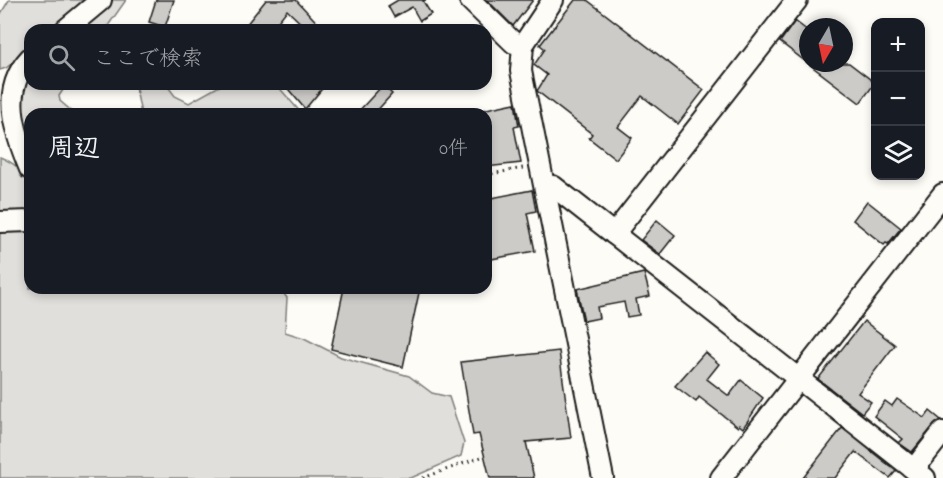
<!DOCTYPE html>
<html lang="ja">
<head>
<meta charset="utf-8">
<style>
  body { margin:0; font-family:"Indie Flower","Klee One",sans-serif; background:#242831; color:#f1f3f6 }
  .controls { position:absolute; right:18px; top:18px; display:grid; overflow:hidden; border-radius:12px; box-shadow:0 3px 9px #0003 }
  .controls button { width:54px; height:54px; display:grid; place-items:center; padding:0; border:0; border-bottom:2px solid #363941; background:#171b24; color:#f1f3f6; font:30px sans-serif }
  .compass { position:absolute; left:799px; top:18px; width:54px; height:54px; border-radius:50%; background:#171b24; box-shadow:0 3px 9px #0003; rotate:189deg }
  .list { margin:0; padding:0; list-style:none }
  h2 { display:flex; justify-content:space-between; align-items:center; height:78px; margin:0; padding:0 24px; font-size:26px }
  h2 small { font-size:20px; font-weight:400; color:#9ea1a6 }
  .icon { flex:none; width:33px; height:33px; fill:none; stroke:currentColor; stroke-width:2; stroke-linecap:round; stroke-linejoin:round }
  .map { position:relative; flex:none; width:943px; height:478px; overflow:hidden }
  .search { position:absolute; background:#171b24; box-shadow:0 3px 9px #0003; left:24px; top:24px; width:468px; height:66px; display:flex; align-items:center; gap:15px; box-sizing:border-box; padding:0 21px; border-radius:18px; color:#9ea1a6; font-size:22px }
  .panel { position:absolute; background:#171b24; box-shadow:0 3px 9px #0003; left:24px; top:108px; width:468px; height:186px; border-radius:18px }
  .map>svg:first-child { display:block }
</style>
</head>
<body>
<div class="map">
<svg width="943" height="478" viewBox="0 0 943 478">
  <rect width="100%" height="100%" fill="#fdfcf7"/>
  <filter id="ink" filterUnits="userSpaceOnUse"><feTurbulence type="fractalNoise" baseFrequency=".0167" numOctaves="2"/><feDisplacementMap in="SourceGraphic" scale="12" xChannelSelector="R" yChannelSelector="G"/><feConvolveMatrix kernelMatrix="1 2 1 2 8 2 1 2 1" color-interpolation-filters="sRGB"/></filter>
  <g filter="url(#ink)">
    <g fill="#e0dfdb" stroke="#7e7e7c" stroke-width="1.5">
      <polygon points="9,0 89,0 53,30 30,30 30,49 6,68 0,70 0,15"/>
      <polygon points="112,0 126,0 105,30 76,30"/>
      <polygon points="30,68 30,84 67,84 59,96 60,101 75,114 30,114 30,150 16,114"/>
      <polygon points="135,84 166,84 175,96 189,103 223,84 276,84 302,114 141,114"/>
      <path d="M0,157c29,12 30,27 30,56l-30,2z"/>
      <polygon points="0,229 30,229 30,288 280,288 287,298 285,332 304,338 341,357 409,376 432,393 449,397 464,443 461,456 411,478 0,478"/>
    </g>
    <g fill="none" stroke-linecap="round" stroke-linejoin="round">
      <polyline stroke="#797876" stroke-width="5" points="813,376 869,304"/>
    </g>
    <g fill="#cccbc8" stroke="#1c1c1c" stroke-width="1.5">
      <polygon points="156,0 174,0 165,27 149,22"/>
      <polygon points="266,0 296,0 324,30 308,30 287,10 271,30 242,30"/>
      <polygon points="398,0 426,0 423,1 431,14 420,21 412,7 394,17 388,6"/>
      <polygon points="487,0 533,0 513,26"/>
      <polygon points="575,0 587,0 704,90 678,124 642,96 618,127 632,138 616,159 589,138 592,134 537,91 547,75 534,65 545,49 540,45"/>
      <polygon points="795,21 808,31 808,63 849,63 875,83 860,103 780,42"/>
      <polygon points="284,84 326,84 305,109"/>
      <polygon points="383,85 392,94 374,114 356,114"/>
      <polygon points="515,103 519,126 514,127 521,163 486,167 486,109"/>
      <polygon points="532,190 536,211 527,213 535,251 486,260 486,199"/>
      <polygon points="867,201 901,228 888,244 886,243 884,245 853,220"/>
      <polygon points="657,220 675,235 660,254 641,240"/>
      <polygon points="644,273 650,296 636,299 639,315 627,317 624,302 597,307 599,318 584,321 577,289"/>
      <polygon points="344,288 420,288 403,367 331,349"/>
      <polygon points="864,321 895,345 858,393 871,402 862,413 818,379"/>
      <polygon points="559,351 571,438 526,442 534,478 490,478 479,434 473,435 461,362"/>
      <polygon points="705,352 719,364 707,379 729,396 741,380 763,398 743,428 739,425 738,427 699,397 696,402 675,386"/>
      <polygon points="897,399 925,418 930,411 941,420 934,425 912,452 899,443 903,439 874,416 885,401 892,406"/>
      <polygon points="842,428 896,471 890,478 855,452 835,478 803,478"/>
    </g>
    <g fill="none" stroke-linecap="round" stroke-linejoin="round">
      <g stroke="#1c1c1c" stroke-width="24">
        <g id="minor">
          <polyline points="470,0 514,43 523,45"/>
          <polyline points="553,0 523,45 521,71 603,478"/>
          <polyline points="65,30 101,0"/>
          <path d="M30,58c-30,32 -16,73 0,111"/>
          <polyline points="545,188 553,186 925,478"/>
          <polyline points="0,222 30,221"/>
          <polyline points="614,234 797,0"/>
          <polyline points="914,469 943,432"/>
          <polyline points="721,478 943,194"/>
        </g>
      </g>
      <g stroke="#1c1c1c" stroke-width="3" stroke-dasharray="1.5 4.5" stroke-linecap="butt">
        <polyline points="486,175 523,168"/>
        <polyline points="423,478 484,456"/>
      </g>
      <use href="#minor" stroke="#fdfcf7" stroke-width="20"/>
    </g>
  </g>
</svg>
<div class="controls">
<button>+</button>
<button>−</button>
<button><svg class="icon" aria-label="layers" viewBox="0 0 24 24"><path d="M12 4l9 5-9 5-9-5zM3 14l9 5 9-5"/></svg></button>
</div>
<svg class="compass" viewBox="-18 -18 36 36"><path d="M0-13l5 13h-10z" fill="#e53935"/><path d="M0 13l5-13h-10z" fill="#9ea1a6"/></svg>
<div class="search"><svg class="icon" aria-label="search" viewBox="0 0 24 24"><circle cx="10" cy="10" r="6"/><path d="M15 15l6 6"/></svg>ここで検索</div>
<section class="panel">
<h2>周辺<small>0件</small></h2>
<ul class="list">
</ul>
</section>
</div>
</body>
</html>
